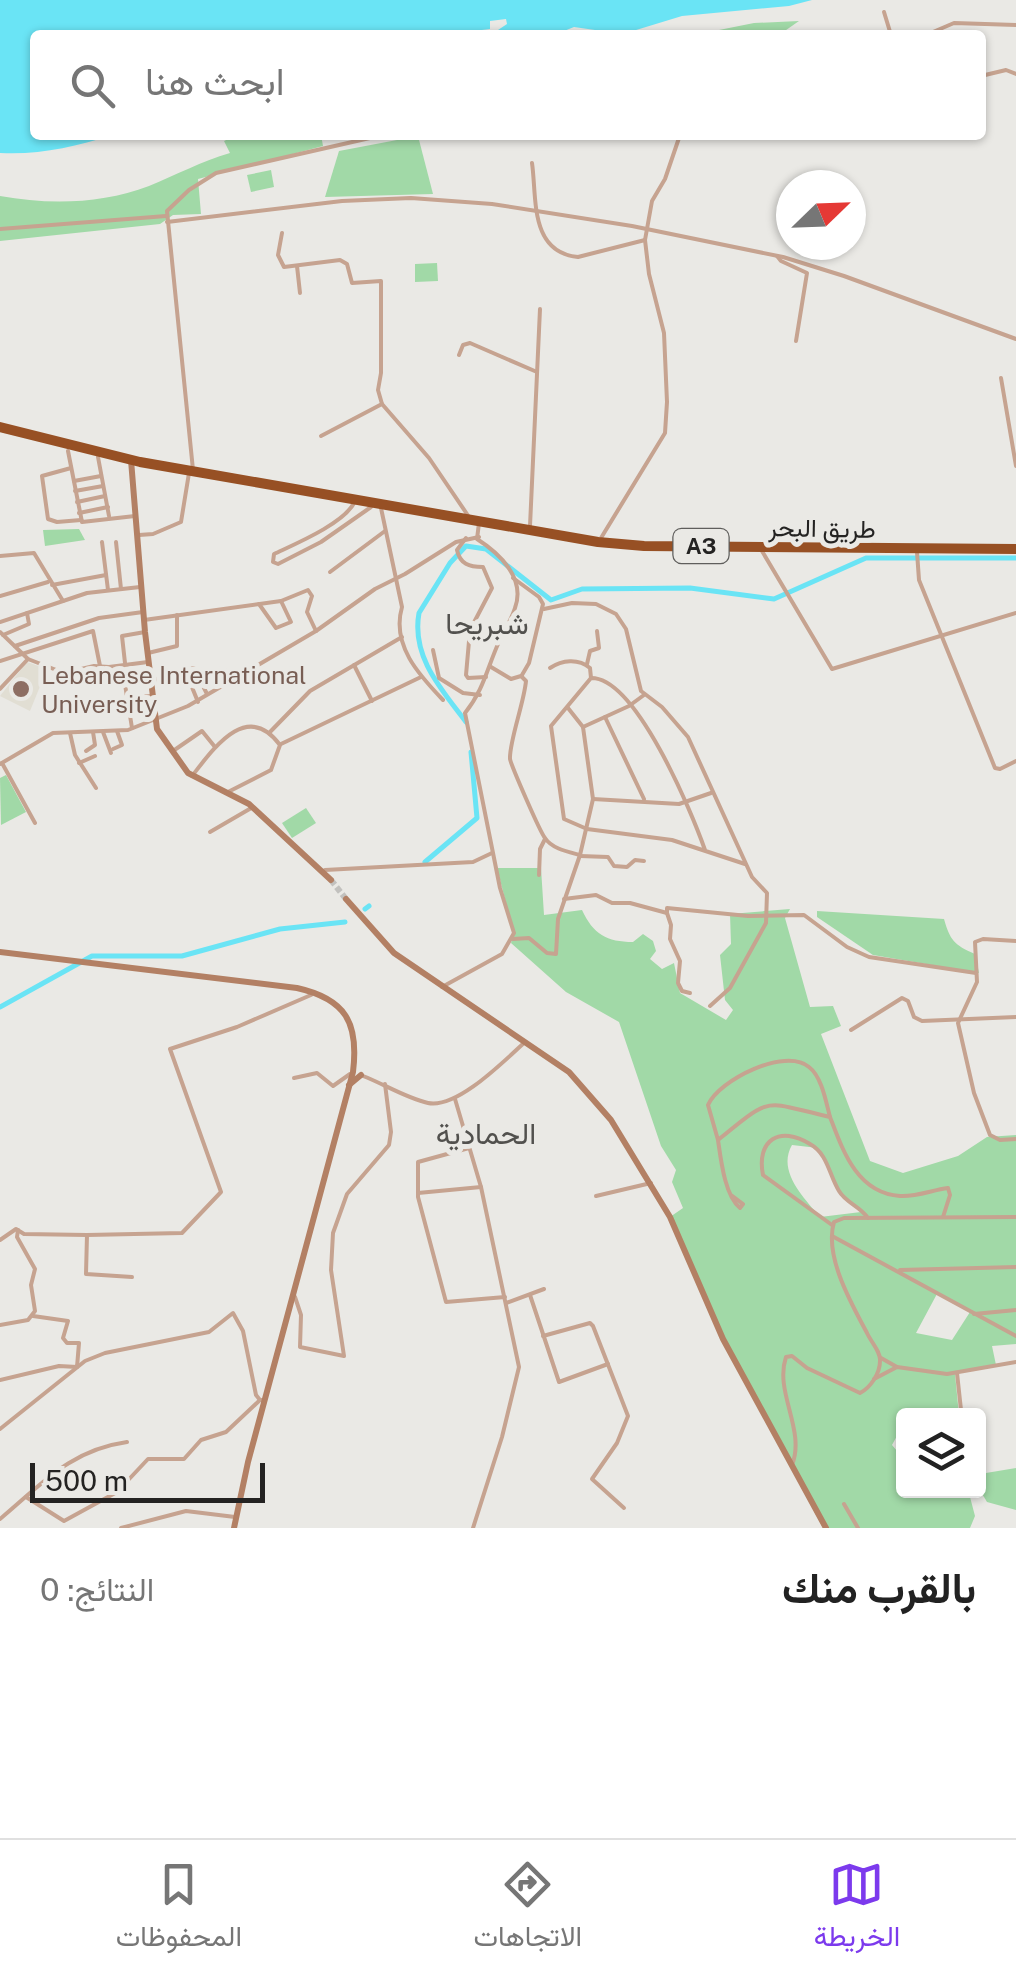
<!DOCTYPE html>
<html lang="ar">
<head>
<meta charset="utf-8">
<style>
  body { margin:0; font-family:"Public Sans",Vazirmatn,sans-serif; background:#f6f6f6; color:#222; direction:rtl }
  .controls { position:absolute; right:30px; bottom:30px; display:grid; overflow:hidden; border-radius:10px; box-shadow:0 2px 8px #0004 }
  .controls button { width:90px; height:90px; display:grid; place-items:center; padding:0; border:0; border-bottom:2px solid #e0e0e0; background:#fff; color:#222; font:50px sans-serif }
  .compass { position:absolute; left:776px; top:170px; width:90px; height:90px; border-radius:50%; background:#fff; box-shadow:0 2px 8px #0004; rotate:67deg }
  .scale { position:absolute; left:30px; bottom:25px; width:235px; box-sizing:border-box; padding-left:10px; border:5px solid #242322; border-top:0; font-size:28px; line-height:35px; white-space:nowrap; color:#242322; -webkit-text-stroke:8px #eae9e5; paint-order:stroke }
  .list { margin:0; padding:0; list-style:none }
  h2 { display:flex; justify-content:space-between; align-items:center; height:130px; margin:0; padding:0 40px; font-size:42px }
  h2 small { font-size:32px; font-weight:400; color:#767676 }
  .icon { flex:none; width:55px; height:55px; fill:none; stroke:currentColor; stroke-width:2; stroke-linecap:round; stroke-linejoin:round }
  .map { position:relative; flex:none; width:1016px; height:1528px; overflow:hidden; direction:ltr }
  .search { position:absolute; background:#fff; box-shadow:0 2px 8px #0004; left:30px; right:30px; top:30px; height:110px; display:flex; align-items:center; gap:25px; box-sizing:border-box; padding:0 35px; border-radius:10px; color:#767676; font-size:38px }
  .sheet { height:310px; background:#fff }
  nav { display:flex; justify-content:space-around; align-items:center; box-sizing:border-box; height:140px; border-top:2px solid #e0e0e0; background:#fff; font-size:28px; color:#767676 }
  nav a { display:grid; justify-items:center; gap:5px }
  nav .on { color:#7c3aed }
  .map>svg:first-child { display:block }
</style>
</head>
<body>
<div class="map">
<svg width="1016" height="1528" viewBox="0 0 1016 1528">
  <rect width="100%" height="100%" fill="#eae9e5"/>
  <polygon fill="#e1ded3" points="27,662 47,669 30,711 0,696"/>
  <g fill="#a1d9a7" fill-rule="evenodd">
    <polygon points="799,21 779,35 694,35 754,23"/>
    <path d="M237,135h84l2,11 -125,33 3,35 -28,1 -13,9 -160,17v-45c49,9 102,8 149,-10 27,-11 53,-25 81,-33l-6,-12z"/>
    <polygon points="418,136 433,194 325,197 339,151"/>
    <polygon points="271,170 274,187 251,192 247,175"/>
    <polygon points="437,263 438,281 415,282 415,264"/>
    <polygon points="79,529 85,540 45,546 43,530"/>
    <polygon points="6,775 26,812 1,825 0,778"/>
    <polygon points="306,808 316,823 292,838 282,823"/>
    <path d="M497,868h44l3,47 38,-5c11,24 25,32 51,32l10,-8 10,7 3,10 -6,8 12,10 12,-6 6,30 46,27 7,-10 -8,-10 -5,-45 11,-11 -1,-30 60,-5 -5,9 25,89 23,-1 8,20 -20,8 49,127 33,12 55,-17 29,-19 29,-2v209l-24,2 4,19 -41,9 4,41 -55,1 -1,9 -11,20 11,13 1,32 48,1 18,6 5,19 -5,12h-147l-95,-179 -58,-132 13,-9 -11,-26 4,-12 -15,-24 -42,-124 -53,-30 -55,-49 3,-9zM792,1145l26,3 25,49 18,15 -41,5c-17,-20 -43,-46 -28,-72zM938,1292l32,20 -18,28 -36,-7z"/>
    <path d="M817,911l127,8c6,21 10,26 31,35l4,19 -106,-18 -56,-38z"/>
    <polygon points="1016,1468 1016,1510 987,1502 978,1487 986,1473"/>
  </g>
  <path fill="#6ae4f5" d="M0,0h812l-23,6 -107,10 -59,18 -49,-7 -20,8h-53l-3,-5 9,-6 -1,-5 -16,2v8l-49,6h-406v100h77c-38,12 -72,20 -112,18z"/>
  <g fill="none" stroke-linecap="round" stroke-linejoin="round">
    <g stroke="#6ae4f5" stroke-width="5">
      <path d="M466,722c-24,-32 -55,-65 -47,-109l31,-50 16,-17 20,3 65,51 31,-11 108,-1 84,11 92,-41h150"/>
      <polyline points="425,862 477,818 471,752"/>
      <polyline points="365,909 369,906"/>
      <polyline points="0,1007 92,956 182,956 280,929 345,922"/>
    </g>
    <polyline stroke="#c2c1be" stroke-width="6" stroke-dasharray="6 3" stroke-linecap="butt" points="331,880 346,899"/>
    <g stroke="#c6a390" stroke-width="4">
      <polyline points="884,12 891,35"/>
      <polyline points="926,35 954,23 1016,25"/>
      <polyline points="981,76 1006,70 1016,74"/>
      <path d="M532,163c5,34 -3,89 46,94l67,-17"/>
      <polyline points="167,222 342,201 411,198 492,204 632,226 783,257 844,276 1016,339"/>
      <polyline points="0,229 166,216"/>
      <polyline points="282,233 278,255 284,267 340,260 347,264 352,283 381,281 381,373 378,390 382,404 429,458 469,517"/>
      <polyline points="777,256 781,261 807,273 796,341"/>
      <polyline points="297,266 300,293"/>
      <polyline points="459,355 463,345 470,343 537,372"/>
      <polyline points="1001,378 1016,466"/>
      <polyline points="321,436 382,404"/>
      <polyline points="68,451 82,522 135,516"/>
      <polyline points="98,457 109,516"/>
      <polyline points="71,468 42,476 48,519 57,522 81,520"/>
      <polyline points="193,470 167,211 189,190 216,173 383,135"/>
      <polyline points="74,481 101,476"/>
      <polyline points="75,491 103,486"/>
      <polyline points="77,502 105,496"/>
      <path d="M354,503c-11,21 -59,41 -80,51l-1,8 5,2 43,-22 50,-35"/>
      <path d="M381,508l21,99c-11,38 17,68 41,93"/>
      <polyline points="79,513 108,507"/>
      <polyline points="530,526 540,309"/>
      <polyline points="139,535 153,534 181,522 189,473"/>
      <path d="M466,538l-9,12c3,14 12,17 26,17l9,21 -22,42 -4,45 2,3 18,-1"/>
      <polyline points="601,538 665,433 667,402 664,333 649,274 645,240 652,201 665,179 680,135"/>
      <polyline points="102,542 108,590"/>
      <polyline points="116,542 121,589"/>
      <polyline points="762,551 832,669 1016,613"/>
      <polyline points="917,552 919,580 995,768 1000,769 1016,761"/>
      <polyline points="0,556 34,553 63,601"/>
      <polyline points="330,572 385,531"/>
      <polyline points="513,578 539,597 543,604 529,663 522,675"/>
      <polyline points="52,585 106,575"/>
      <polyline points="0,596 48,582"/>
      <polyline points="259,604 276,628 291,622 281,601"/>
      <polyline points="544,609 572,603 596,604 616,614 626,629 641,691 662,707 688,737 752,877 767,893 766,923 730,988 710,1006"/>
      <polyline points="144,620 281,601 308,590 312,596 307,612 316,631"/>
      <polyline points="0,622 87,593 140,587"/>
      <polyline points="0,632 28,659 64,673 94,666 109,667 148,662"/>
      <polyline points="3,635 29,624 27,613"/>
      <polyline points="15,646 99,618 143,612"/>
      <polyline points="433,650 439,678 463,693 480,695"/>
      <polyline points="148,653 177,646 177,615"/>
      <polyline points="0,661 93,631 100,666"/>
      <polyline points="125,663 122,636 145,632"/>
      <polyline points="587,664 590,651 599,648 597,631"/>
      <polyline points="354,665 372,701"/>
      <polyline points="122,666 132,728"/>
      <path d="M491,667l20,12 10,-3 5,5c-2,22 -17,61 -16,78 1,6 30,73 35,79 7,11 24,14 35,17"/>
      <path d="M550,668c12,-8 28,-10 40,0l1,10"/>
      <polyline points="185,670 198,702"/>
      <polyline points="150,681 194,668 207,694"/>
      <polyline points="125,686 150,684"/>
      <polyline points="0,689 28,659"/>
      <polyline points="127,698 151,696"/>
      <polyline points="128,711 153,710"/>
      <polyline points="605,717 644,799"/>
      <polyline points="583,727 629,706 644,695"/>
      <polyline points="103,732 111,753"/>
      <polyline points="270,732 310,691 402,637"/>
      <polyline points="70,733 75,755 96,788"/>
      <polyline points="281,744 421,677"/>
      <polyline points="113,749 122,745 117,731"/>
      <polyline points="86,751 95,745 93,732"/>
      <polyline points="173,751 202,731 215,747"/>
      <polyline points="2,763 35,823"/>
      <polyline points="79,763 95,756"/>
      <polyline points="0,764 53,733 128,730 188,706 316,631 375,589 405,574 456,542 479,537"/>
      <path d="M192,776c22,-28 55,-76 88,-31l-9,25 -45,23"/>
      <polyline points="593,799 679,804 711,793"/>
      <polyline points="210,832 253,807"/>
      <path d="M705,850c-13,-37 -69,-173 -114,-172l-40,48 13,93 23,10 85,11 73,24"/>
      <polyline points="580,856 608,857 614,866 627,867 635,860 644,861"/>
      <polyline points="325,870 473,862 492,853"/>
      <polyline points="539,875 540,849 545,839"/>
      <polyline points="564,899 596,895 612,903 630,903 667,913 671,925 670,939 680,961 678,983 682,991 690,993"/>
      <polyline points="667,913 667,908 748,916 804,915 847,947 869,957 976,973"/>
      <polyline points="513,939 529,938 547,953 556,954 558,919 580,855 593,799 583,727 568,708"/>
      <polyline points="1016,941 983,939 975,942 977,982 958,1023 974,1093 990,1135 1000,1140 1016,1139"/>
      <path d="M442,987l60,-33 12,-21 -14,-45 -35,-175c18,-22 22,-44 33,-69 5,-12 13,-23 17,-36 11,-30 -16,-55 -38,-69l2,-16"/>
      <polyline points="851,1030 902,998 908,1001 914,1017 922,1021 1016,1017"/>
      <path d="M363,1076c21,8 43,22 65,27 29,6 76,-42 97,-61"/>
      <polyline points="294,1078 317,1073 333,1086 350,1074"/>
      <polyline points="455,1099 481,1187 519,1367 502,1437 473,1528"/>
      <path d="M718,1140l-10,-35c11,-25 77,-58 101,-38 13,10 17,35 21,50"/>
      <polyline points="469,1148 418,1162 418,1197 446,1302 505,1297"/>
      <polyline points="418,1193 481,1187"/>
      <path d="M731,1195l12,9 -3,4c-15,-12 -19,-47 -22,-68 56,-46 45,-38 112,-23 13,34 27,76 70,79 17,1 32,-6 48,-8l2,7 -7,22"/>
      <polyline points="596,1196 651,1183"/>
      <path d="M832,1225l-69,-50c-7,-35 17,-50 47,-31 18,10 19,31 29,47 7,12 21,15 29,27"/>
      <polyline points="832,1236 1016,1336"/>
      <polyline points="0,1240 16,1229 24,1234 87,1235"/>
      <polyline points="900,1270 1016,1267"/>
      <polyline points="132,1277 86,1274 87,1235 182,1233 221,1192 170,1049 237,1027 311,995"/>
      <polyline points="530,1295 559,1382 608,1364"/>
      <polyline points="295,1297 301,1315 300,1347 344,1356 331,1270 333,1233 347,1194 389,1145 391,1132 385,1084"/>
      <polyline points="506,1303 544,1289"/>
      <polyline points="974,1314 1016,1310"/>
      <polyline points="0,1325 28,1320 35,1311 31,1285 35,1269 17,1237 18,1230"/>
      <polyline points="543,1336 590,1323 593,1326 628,1416 617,1443 592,1479 624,1508"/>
      <polyline points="881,1358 897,1367"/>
      <polyline points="957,1373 961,1410"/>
      <polyline points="874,1379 897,1367 947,1374 1016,1362"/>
      <polyline points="0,1380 59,1366 77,1367 79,1343 67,1343 63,1338 68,1321 33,1316"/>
      <polyline points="0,1429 85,1361 105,1353 209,1332 233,1313 243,1331 256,1395 260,1400 265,1400"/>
      <path d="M792,1465c14,-35 -18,-73 -6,-108l6,-1 15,12 53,25c10,-5 20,-19 20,-32 1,-9 -9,-19 -13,-28 -16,-30 -43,-77 -33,-111l10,-4 172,-1"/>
      <polyline points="26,1497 64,1521 117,1492 148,1459 184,1459 201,1440 226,1432 260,1400"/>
      <polyline points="844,1504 858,1528"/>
      <path d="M0,1519c42,-35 70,-69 127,-77"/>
      <polyline points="121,1528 186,1511 235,1517"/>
    </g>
    <g stroke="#b38064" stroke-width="6">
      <polyline points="131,460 145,632 157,729 188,773 249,804 331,880"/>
      <polyline points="346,899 394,953 569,1072 611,1120 670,1217 723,1339 826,1528"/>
      <path d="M0,952l297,36c49,11 62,35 56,84l-105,390 -14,66"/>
      <polyline points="349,1085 361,1075"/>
    </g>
    <polyline stroke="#975024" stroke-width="10" points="0,427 140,462 598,542 644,546 1016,549"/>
  </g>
  <circle fill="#8d6e63" stroke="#eae9e5" stroke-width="4" cx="21" cy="689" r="10"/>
  <g text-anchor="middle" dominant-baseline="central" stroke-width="10" stroke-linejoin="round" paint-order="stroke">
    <rect fill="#eae9e5" stroke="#5f5e5c" stroke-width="2.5" x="673.5" y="529" width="55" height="34" rx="8"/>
    <g font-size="22" font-weight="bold" fill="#242322">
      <text x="701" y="546">A3</text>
    </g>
    <g font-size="25" fill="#242322" stroke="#eae9e5">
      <text transform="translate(822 528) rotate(1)">طريق البحر</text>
    </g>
    <g font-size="25" fill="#785e54" stroke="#eae9e5" text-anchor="start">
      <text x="41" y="675">Lebanese International<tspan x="41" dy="29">University</tspan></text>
    </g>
    <g font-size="30" fill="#52514e" stroke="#eae9e5">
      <text x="487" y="623">شبريحا</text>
      <text x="486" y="1133">الحمادية</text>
    </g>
  </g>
</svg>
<div class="controls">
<button><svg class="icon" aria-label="layers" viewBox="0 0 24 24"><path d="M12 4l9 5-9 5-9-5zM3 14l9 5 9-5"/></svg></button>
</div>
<svg class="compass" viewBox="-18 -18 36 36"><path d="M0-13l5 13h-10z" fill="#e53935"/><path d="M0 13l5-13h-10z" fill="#767676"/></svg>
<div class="scale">500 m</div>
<div class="search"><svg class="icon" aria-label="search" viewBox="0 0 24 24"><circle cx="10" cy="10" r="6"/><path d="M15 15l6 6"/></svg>ابحث هنا</div>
</div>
<section class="sheet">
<h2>بالقرب منك<small>النتائج: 0</small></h2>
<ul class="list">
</ul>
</section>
<nav>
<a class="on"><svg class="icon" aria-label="map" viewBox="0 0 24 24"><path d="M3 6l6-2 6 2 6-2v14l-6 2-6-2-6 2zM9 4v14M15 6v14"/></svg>الخريطة</a>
<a><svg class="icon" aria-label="directions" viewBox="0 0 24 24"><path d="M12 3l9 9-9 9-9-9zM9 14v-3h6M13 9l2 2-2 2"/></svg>الاتجاهات</a>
<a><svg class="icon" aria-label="saved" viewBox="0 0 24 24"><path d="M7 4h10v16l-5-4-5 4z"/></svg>المحفوظات</a>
</nav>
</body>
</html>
